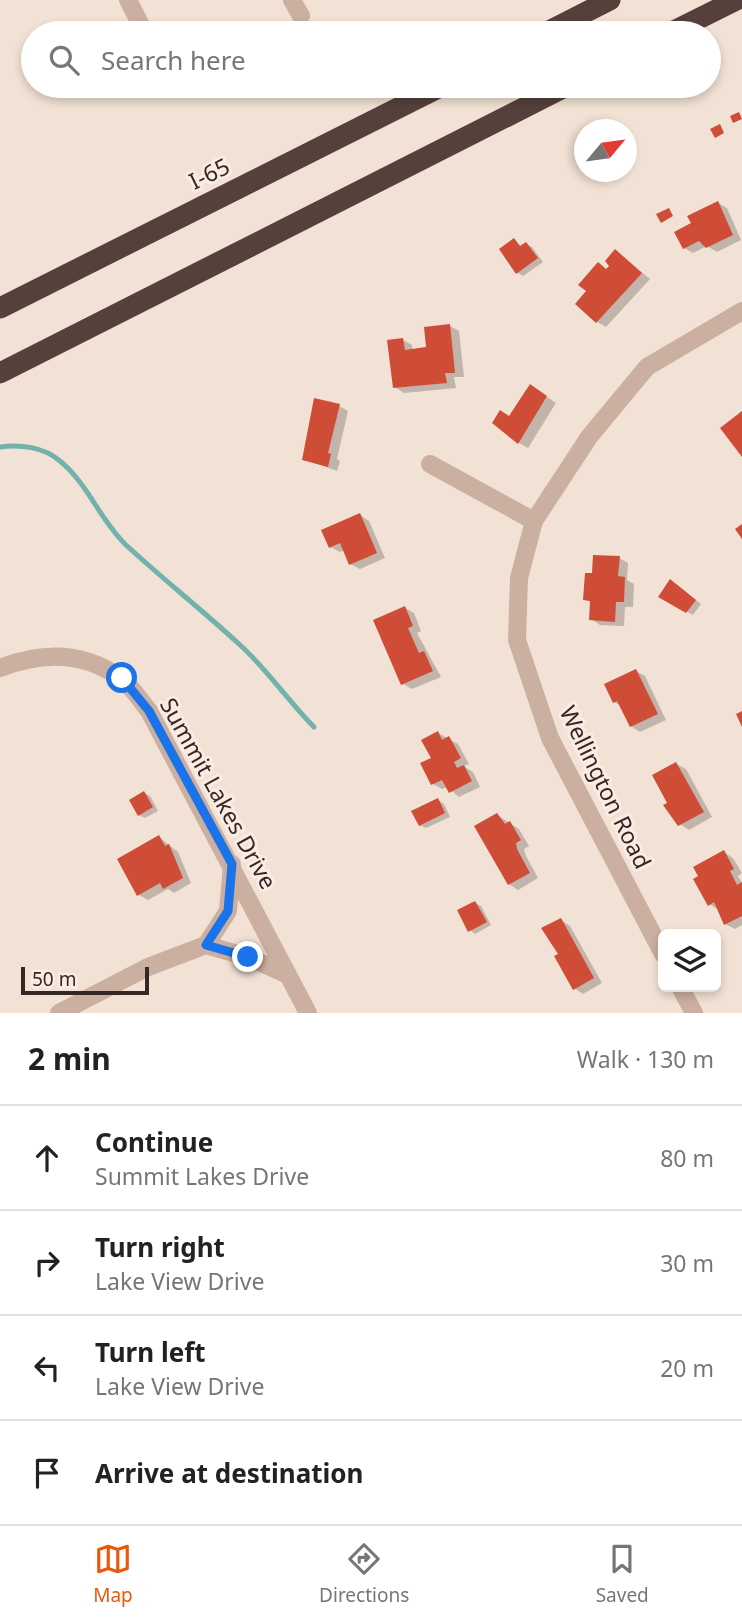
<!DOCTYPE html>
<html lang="en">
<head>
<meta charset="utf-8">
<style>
  body { margin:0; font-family:"Noto Sans",sans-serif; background:#f2f2f2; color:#222 }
  .controls { position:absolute; right:21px; bottom:21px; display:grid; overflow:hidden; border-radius:10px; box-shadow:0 4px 10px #0003 }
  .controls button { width:63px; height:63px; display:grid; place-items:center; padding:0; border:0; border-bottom:2px solid #e0e0e0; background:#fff; color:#222; font:35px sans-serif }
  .compass { position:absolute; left:574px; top:119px; width:63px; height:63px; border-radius:50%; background:#fff; box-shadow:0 4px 10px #0003; rotate:61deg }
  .scale { position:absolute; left:21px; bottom:18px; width:128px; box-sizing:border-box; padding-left:7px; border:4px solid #342824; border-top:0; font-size:19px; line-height:24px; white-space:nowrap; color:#342824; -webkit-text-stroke:5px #faece2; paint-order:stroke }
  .stop { position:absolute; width:21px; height:21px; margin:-16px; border:5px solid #1a73e8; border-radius:50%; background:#fff }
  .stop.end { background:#1a73e8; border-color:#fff; box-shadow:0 2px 7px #0008 }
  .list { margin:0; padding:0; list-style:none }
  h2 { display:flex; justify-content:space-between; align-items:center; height:91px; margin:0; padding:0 28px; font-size:30px }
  h2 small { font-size:23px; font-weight:400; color:#767676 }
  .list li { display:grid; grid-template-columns:46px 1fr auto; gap:21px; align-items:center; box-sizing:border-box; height:105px; padding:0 28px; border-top:2px solid #e0e0e0 }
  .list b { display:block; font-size:26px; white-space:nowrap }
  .list p { margin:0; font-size:23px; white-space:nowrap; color:#767676 }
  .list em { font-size:23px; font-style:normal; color:#767676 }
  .icon { flex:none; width:38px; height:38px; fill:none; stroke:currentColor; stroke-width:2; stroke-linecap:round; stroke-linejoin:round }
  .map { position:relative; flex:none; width:742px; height:1013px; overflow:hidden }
  .search { position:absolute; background:#fff; box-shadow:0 4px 10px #0003; left:21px; right:21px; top:21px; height:77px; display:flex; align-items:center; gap:18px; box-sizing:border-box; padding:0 24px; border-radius:38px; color:#767676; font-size:26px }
  .sheet { height:511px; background:#fff }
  nav { display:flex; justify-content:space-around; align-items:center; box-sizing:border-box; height:98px; border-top:2px solid #e0e0e0; background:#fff; font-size:19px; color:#767676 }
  nav a { display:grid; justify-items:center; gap:4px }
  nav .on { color:#ea580c }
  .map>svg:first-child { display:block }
</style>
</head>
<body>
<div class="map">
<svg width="742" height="1013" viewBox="0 0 742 1013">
  <rect width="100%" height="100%" fill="#f2e2d5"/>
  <g fill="#0003">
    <polygon points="718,203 727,208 741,240 717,252 707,246 693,253 684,248 693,224"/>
    <polygon points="514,240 521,247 526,244 532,247 543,262 523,276 518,273"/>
    <polygon points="616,251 650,279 606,327 597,322 607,271"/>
    <polygon points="450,326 459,331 464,377 454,377 456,388 404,393 395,387 403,340 412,345 413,351 428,349"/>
    <polygon points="540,392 556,403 528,448 519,443 510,418"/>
    <polygon points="339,406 348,411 337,459 340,461 337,471 304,459"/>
    <polygon points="360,515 369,521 385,558 360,569 350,564 345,550 340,552 330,547"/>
    <polygon points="619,558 628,563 627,580 634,584 633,607 625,607 624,626 600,625 591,619 592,603 585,599 594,575"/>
    <polygon points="676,584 701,604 693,615 660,596"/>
    <polygon points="405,608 414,613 421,631 417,633 441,677 412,689 403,684"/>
    <polygon points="636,671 645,676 666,720 640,732 631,726 621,706 614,702"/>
    <polygon points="438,733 458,744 469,764 463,766 473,772 480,787 459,797 447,787 442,789 433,784"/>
    <polygon points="676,764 686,769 712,817 689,830 680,824 669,804"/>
    <polygon points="144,793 150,796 158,811 145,818 139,815"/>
    <polygon points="438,800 444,804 450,817 426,828 420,825"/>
    <polygon points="497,815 519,829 529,846 524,849 526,856 538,878 518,890 509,884"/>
    <polygon points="159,837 178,852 191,883 174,893 168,889 148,900 139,895"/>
    <polygon points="724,852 733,858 742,873 738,876 742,883 742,925 735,929 725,924 719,910 709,904"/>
    <polygon points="475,903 481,906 491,925 475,934 470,930"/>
    <polygon points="561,920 570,926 602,983 583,994 574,988 560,955"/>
  </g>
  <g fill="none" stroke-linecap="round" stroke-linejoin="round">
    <path stroke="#73b1ad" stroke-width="5" d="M0,447c20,-3 44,0 60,14 28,23 40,59 66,84 37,34 76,65 113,99 27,24 49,57 75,83"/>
  </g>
  <g fill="#cf4c37">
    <polygon points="739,112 742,119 733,123 730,116"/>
    <polygon points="720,124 724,133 715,138 710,129"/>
    <polygon points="718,201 733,235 706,248 699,241 683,249 674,232 691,223 687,216"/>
    <polygon points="669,208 673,216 661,223 656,214"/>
    <polygon points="514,238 520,246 526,242 538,258 516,274 499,249"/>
    <polygon points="615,249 642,273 596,323 575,304 586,291 578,285 598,262 606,269 609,266 605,261"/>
    <polygon points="450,324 455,373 445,373 447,383 393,388 387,340 403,338 405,350 426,347 424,327"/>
    <polygon points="530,384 547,396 518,444 492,423 500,410 509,416"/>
    <polygon points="314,398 340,404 328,453 331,454 328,467 302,460"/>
    <polygon points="742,411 742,457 720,428"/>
    <polygon points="360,513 377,553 349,565 340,543 329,548 321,530"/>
    <polygon points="742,524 742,539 735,529"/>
    <polygon points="593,555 620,556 618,576 625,577 624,602 616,602 615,622 589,620 590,601 583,600 585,573 592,573"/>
    <polygon points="670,579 696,600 686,613 658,597"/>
    <polygon points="405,606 413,626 408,628 419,653 424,651 433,671 401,685 373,620"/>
    <polygon points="636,669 658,714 630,727 617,701 613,703 604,684"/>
    <polygon points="742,711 742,727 736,714"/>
    <polygon points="438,731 442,740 449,736 461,758 454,762 457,768 464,765 472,781 449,793 442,780 431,785 420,763 431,758 421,740"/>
    <polygon points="676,762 704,812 678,826 663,805 667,803 652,775"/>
    <polygon points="144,791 153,807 138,816 129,800"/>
    <polygon points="438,798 445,813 419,826 411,811"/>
    <polygon points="497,813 505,824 510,821 521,840 516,843 517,849 530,873 508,885 474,826"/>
    <polygon points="159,835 165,846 169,844 183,878 163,889 160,883 137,896 117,859"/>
    <polygon points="724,850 734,869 730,871 737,885 742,882 742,916 724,925 714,902 708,906 693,879 698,876 693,867"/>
    <polygon points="475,901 487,922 468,932 457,910"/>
    <polygon points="561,918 594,978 573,990 554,956 558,954 541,928"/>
  </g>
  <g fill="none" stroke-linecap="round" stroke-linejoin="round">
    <g stroke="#cbb0a1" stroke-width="18">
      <polyline points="128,0 145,33"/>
      <polyline points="292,0 301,16"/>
      <polyline points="430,464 534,521"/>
      <path d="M0,668c41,-16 83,-17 120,10 11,7 20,22 29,33l159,302"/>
      <polyline points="206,945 228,911 232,864"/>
      <polyline points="663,954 550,738 517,640 519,578 534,521 589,437 647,367 742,311"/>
      <polyline points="680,987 694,1013"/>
      <polyline points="59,1013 148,967 206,945 248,957 288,975"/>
    </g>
    <g stroke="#56403b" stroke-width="21">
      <polyline points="545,33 610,0"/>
      <polyline points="670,33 736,0"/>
      <polyline points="0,308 442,86"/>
      <polyline points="0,373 567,86"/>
    </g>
  </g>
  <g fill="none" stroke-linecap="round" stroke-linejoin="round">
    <polyline stroke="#1a73e8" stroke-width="9" points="122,678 149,711 232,864 228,911 206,945 248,957"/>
  </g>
  <g text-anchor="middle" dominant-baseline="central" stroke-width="6" stroke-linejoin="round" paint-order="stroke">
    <g font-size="23" fill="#342824" stroke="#faece2">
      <text transform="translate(209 173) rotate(-26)">I-65</text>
      <text transform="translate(606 787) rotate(64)">Wellington Road</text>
      <text transform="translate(219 793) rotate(61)">Summit Lakes Drive</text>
    </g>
  </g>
</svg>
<div class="controls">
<button><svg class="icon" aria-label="layers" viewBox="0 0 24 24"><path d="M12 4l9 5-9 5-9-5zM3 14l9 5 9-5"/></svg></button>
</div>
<svg class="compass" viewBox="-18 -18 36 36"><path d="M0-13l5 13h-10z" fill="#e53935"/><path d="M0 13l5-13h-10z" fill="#767676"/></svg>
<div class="scale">50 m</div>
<div class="stop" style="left:122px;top:678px"></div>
<div class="stop end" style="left:248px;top:957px"></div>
<div class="search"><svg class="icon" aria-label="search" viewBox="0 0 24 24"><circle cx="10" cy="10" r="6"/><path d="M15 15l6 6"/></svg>Search here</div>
</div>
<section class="sheet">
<h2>2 min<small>Walk · 130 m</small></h2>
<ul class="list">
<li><svg class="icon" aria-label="ahead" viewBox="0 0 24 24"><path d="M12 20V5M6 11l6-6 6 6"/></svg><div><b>Continue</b><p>Summit Lakes Drive</p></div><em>80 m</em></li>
<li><svg class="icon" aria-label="right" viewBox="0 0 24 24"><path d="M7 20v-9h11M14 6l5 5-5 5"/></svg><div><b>Turn right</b><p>Lake View Drive</p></div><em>30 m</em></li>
<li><svg class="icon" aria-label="left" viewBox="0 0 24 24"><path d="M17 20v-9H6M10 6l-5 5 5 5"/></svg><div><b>Turn left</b><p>Lake View Drive</p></div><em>20 m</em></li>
<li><svg class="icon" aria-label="arrive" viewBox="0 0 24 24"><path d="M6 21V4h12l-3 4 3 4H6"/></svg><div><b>Arrive at destination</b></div></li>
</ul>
</section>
<nav>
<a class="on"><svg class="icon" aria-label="map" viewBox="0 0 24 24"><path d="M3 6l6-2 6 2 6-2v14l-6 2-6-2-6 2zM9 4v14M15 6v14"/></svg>Map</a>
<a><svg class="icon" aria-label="directions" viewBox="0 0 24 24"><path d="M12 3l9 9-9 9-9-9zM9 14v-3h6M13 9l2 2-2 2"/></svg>Directions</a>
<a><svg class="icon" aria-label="saved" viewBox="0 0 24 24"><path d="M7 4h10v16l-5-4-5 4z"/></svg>Saved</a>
</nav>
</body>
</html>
